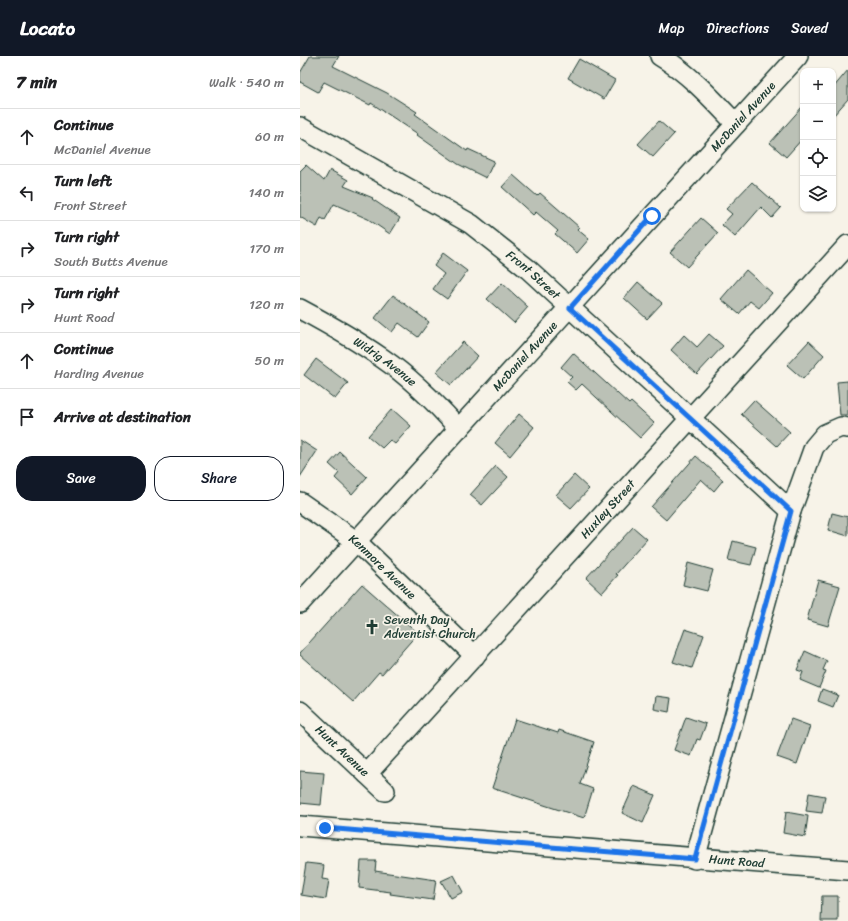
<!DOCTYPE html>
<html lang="en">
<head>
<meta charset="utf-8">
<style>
  body { margin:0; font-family:Sriracha,sans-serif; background:#f2f2f2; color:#202124 }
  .controls { position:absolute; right:12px; top:12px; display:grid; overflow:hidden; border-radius:8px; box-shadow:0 1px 3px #0004 }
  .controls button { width:36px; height:36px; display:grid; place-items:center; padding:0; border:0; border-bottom:1px solid #e0e0e0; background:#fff; color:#202124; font:20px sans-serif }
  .stop { position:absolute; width:12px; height:12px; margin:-9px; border:3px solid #1a73e8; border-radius:50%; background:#fff }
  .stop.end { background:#1a73e8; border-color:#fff; box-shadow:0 1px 4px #0008 }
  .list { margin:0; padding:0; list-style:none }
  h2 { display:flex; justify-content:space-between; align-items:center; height:52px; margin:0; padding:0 16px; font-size:17px }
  h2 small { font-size:13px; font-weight:400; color:#757577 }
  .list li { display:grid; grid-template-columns:26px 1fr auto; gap:12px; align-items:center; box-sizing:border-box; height:56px; padding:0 16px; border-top:1px solid #e0e0e0 }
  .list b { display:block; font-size:15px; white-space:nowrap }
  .list p { margin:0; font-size:13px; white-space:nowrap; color:#757577 }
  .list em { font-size:13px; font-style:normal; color:#757577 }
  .actions { display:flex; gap:8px; padding:12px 16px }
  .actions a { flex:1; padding:9px 0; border:1px solid #111827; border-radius:16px; text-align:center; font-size:14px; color:#111827 }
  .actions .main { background:#111827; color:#fff }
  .icon { flex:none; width:22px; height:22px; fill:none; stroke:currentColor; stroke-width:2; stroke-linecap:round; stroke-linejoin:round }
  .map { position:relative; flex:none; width:548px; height:865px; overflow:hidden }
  header { display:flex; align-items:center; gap:24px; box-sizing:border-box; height:56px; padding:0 20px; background:#111827; color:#fff }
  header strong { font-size:19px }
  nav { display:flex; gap:22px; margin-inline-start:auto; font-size:14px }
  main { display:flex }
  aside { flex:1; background:#fff }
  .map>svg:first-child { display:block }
</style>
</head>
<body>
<header>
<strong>Locato</strong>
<nav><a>Map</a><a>Directions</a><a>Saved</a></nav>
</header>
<main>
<aside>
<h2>7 min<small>Walk · 540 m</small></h2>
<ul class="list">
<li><svg class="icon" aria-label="ahead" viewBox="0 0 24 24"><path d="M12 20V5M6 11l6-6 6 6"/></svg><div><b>Continue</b><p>McDaniel Avenue</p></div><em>60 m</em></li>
<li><svg class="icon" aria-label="left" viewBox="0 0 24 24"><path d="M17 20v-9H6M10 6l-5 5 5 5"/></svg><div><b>Turn left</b><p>Front Street</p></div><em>140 m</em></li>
<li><svg class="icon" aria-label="right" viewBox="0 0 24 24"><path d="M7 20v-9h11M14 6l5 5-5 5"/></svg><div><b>Turn right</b><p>South Butts Avenue</p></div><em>170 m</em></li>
<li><svg class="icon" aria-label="right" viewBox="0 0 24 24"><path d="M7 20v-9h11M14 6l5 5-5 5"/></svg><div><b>Turn right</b><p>Hunt Road</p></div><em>120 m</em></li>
<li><svg class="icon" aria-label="ahead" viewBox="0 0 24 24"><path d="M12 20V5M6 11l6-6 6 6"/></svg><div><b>Continue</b><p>Harding Avenue</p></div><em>50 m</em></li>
<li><svg class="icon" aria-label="arrive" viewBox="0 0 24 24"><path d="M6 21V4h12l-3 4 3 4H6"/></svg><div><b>Arrive at destination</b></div></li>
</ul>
<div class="actions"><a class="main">Save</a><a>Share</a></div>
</aside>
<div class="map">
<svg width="548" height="865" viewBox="0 0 548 865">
  <rect width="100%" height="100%" fill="#f7f3e8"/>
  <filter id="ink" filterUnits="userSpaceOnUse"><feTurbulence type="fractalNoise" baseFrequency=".025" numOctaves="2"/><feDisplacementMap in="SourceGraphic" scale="8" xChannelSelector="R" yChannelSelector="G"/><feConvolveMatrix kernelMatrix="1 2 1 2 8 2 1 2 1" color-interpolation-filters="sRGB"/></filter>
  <g filter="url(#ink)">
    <g fill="#bbc1b6" stroke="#1f3d34">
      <polygon points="10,0 39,0 33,10 87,37 117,56 115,58 167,95 168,93 194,105 186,122 158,108 117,79 118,78 71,47 70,49 24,26 18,36 0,26 0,17"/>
      <polygon points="279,3 315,24 304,43 268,22"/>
      <polygon points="548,14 548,43 533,60 533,32"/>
      <polygon points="503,50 503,82 486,101 470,87"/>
      <polygon points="359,65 374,78 353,101 338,88"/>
      <polygon points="6,109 24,125 30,114 48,124 44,130 73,142 72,143 100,162 90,178 68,163 34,148 25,164 21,162 17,171 0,161 0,115"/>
      <polygon points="213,119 237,140 240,137 279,171 277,173 289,183 277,197 255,178 258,175 236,156 233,159 202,131"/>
      <polygon points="452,126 481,152 472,162 461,151 435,181 422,169 432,158 426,153"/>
      <polygon points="401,162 418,177 387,211 370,196"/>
      <polygon points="143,197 167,215 147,243 133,233 144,218 134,210"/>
      <polygon points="446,214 472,237 459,252 450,245 439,258 421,243"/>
      <polygon points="338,226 362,247 347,263 324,242"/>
      <polygon points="202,227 228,251 214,267 187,243"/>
      <polygon points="93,239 129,266 118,281 99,267 92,276 75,262"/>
      <polygon points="409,278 423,290 397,318 371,294 384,279 397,291"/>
      <polygon points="509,285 524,299 503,323 487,309"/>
      <polygon points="163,286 178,300 151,329 136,316"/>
      <polygon points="273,297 329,348 331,346 354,367 340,382 282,328 276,334 267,326 272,321 261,311"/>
      <polygon points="16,303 48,327 35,343 4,319"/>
      <polygon points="548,325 548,359 540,359 537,326"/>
      <polygon points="454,344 490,376 477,390 441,358"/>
      <polygon points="92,353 111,370 95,388 90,384 82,392 68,380"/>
      <polygon points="219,358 234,371 210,400 195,387"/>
      <polygon points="0,384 17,395 0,421"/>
      <polygon points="40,396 67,421 52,438 35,422 39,417 29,408"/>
      <polygon points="396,400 423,424 414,435 401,423 366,464 351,451"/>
      <polygon points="196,410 208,421 182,449 170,439"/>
      <polygon points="274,419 289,433 271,452 256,439"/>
      <polygon points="532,457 548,461 548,480 528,474"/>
      <polygon points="333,471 347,483 316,518 318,519 302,537 286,522"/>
      <polygon points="433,485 456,491 451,509 428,504"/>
      <polygon points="388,507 413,514 407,535 383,529"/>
      <polygon points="518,524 540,530 528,570 507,564"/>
      <polygon points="62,528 118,577 82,618 79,616 53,646 0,599 0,597"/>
      <polygon points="385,573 404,579 392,612 373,606"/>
      <polygon points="505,595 527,605 523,614 526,615 519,632 500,624 503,616 497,614"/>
      <polygon points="522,633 538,639 533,651 518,645"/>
      <polygon points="356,640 371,642 369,656 354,653"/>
      <polygon points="386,661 406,668 400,684 397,683 391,700 374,694"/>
      <polygon points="215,663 258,677 259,674 294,686 280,728 293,733 284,762 192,732"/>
      <polygon points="491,663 510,670 497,708 477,701"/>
      <polygon points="0,715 24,717 21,749 0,747"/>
      <polygon points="334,730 355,739 343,767 322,757"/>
      <polygon points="509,737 525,740 522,757 506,755"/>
      <polygon points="486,756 508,760 505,781 483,777"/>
      <polygon points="61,805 76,805 75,815 136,824 133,844 90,838 91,836 59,832"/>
      <polygon points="6,807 24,809 22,823 29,824 26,843 1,839"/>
      <polygon points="154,819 163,836 151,842 141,825"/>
      <polygon points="522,840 538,840 538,865 521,865"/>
    </g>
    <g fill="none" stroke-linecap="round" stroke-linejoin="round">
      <g stroke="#1f3d34" stroke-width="22">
        <g id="minor">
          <path d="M360,0c29,17 53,44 76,68"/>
          <path id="s1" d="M0,71l171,97 57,45 263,242"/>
          <path id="s2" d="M0,253c28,15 56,31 82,49 28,19 54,45 77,71"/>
          <path id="s3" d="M0,446l56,39 119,115"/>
          <path id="s4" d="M0,547l498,-547"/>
          <path id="s5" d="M0,655l85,80"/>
          <path id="s6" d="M67,718l481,-529"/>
          <path id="s7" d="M0,770l548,44"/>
          <polyline points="395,803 491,455 514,391 525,378 541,371 548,372"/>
        </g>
      </g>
      <use href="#minor" stroke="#f7f3e8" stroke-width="19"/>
    </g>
  </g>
  <g fill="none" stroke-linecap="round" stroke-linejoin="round" filter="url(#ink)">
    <polyline stroke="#1a73e8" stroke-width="5" points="25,772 395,803 491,455 270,252 352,160"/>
  </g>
  <defs>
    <g id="church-bare" transform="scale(1.2)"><path d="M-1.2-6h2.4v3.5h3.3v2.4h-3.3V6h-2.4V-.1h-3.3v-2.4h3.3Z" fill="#1f3d34" stroke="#f7f3e8" stroke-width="2.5" paint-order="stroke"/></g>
  </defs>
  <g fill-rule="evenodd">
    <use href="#church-bare" x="72" y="571"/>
  </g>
  <g text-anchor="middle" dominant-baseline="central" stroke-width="3.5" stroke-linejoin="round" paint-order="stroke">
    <g font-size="12" fill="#1f3d34" stroke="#f7f3e8">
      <text stroke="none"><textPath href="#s4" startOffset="658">McDaniel Avenue</textPath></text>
      <text stroke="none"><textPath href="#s1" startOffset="277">Front Street</textPath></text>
      <text stroke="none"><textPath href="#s4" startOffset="334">McDaniel Avenue</textPath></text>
      <text stroke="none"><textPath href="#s2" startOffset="100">Widrig Avenue</textPath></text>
      <text stroke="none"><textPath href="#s6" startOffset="358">Huxley Street</textPath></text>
      <text stroke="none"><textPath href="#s3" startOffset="105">Kenmore Avenue</textPath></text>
      <text stroke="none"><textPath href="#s5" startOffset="58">Hunt Avenue</textPath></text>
      <text stroke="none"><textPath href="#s7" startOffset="438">Hunt Road</textPath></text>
    </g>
    <g font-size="12" fill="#1f3d34" stroke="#f7f3e8" text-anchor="start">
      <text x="84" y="564">Seventh Day<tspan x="84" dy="14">Adventist Church</tspan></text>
    </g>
  </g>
</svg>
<div class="controls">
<button>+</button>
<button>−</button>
<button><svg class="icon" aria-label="locate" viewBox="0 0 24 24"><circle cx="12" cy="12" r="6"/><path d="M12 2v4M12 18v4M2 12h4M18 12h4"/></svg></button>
<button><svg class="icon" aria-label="layers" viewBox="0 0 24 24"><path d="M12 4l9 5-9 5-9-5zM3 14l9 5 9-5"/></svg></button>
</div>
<div class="stop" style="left:352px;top:160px"></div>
<div class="stop end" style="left:25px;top:772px"></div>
</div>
</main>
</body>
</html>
